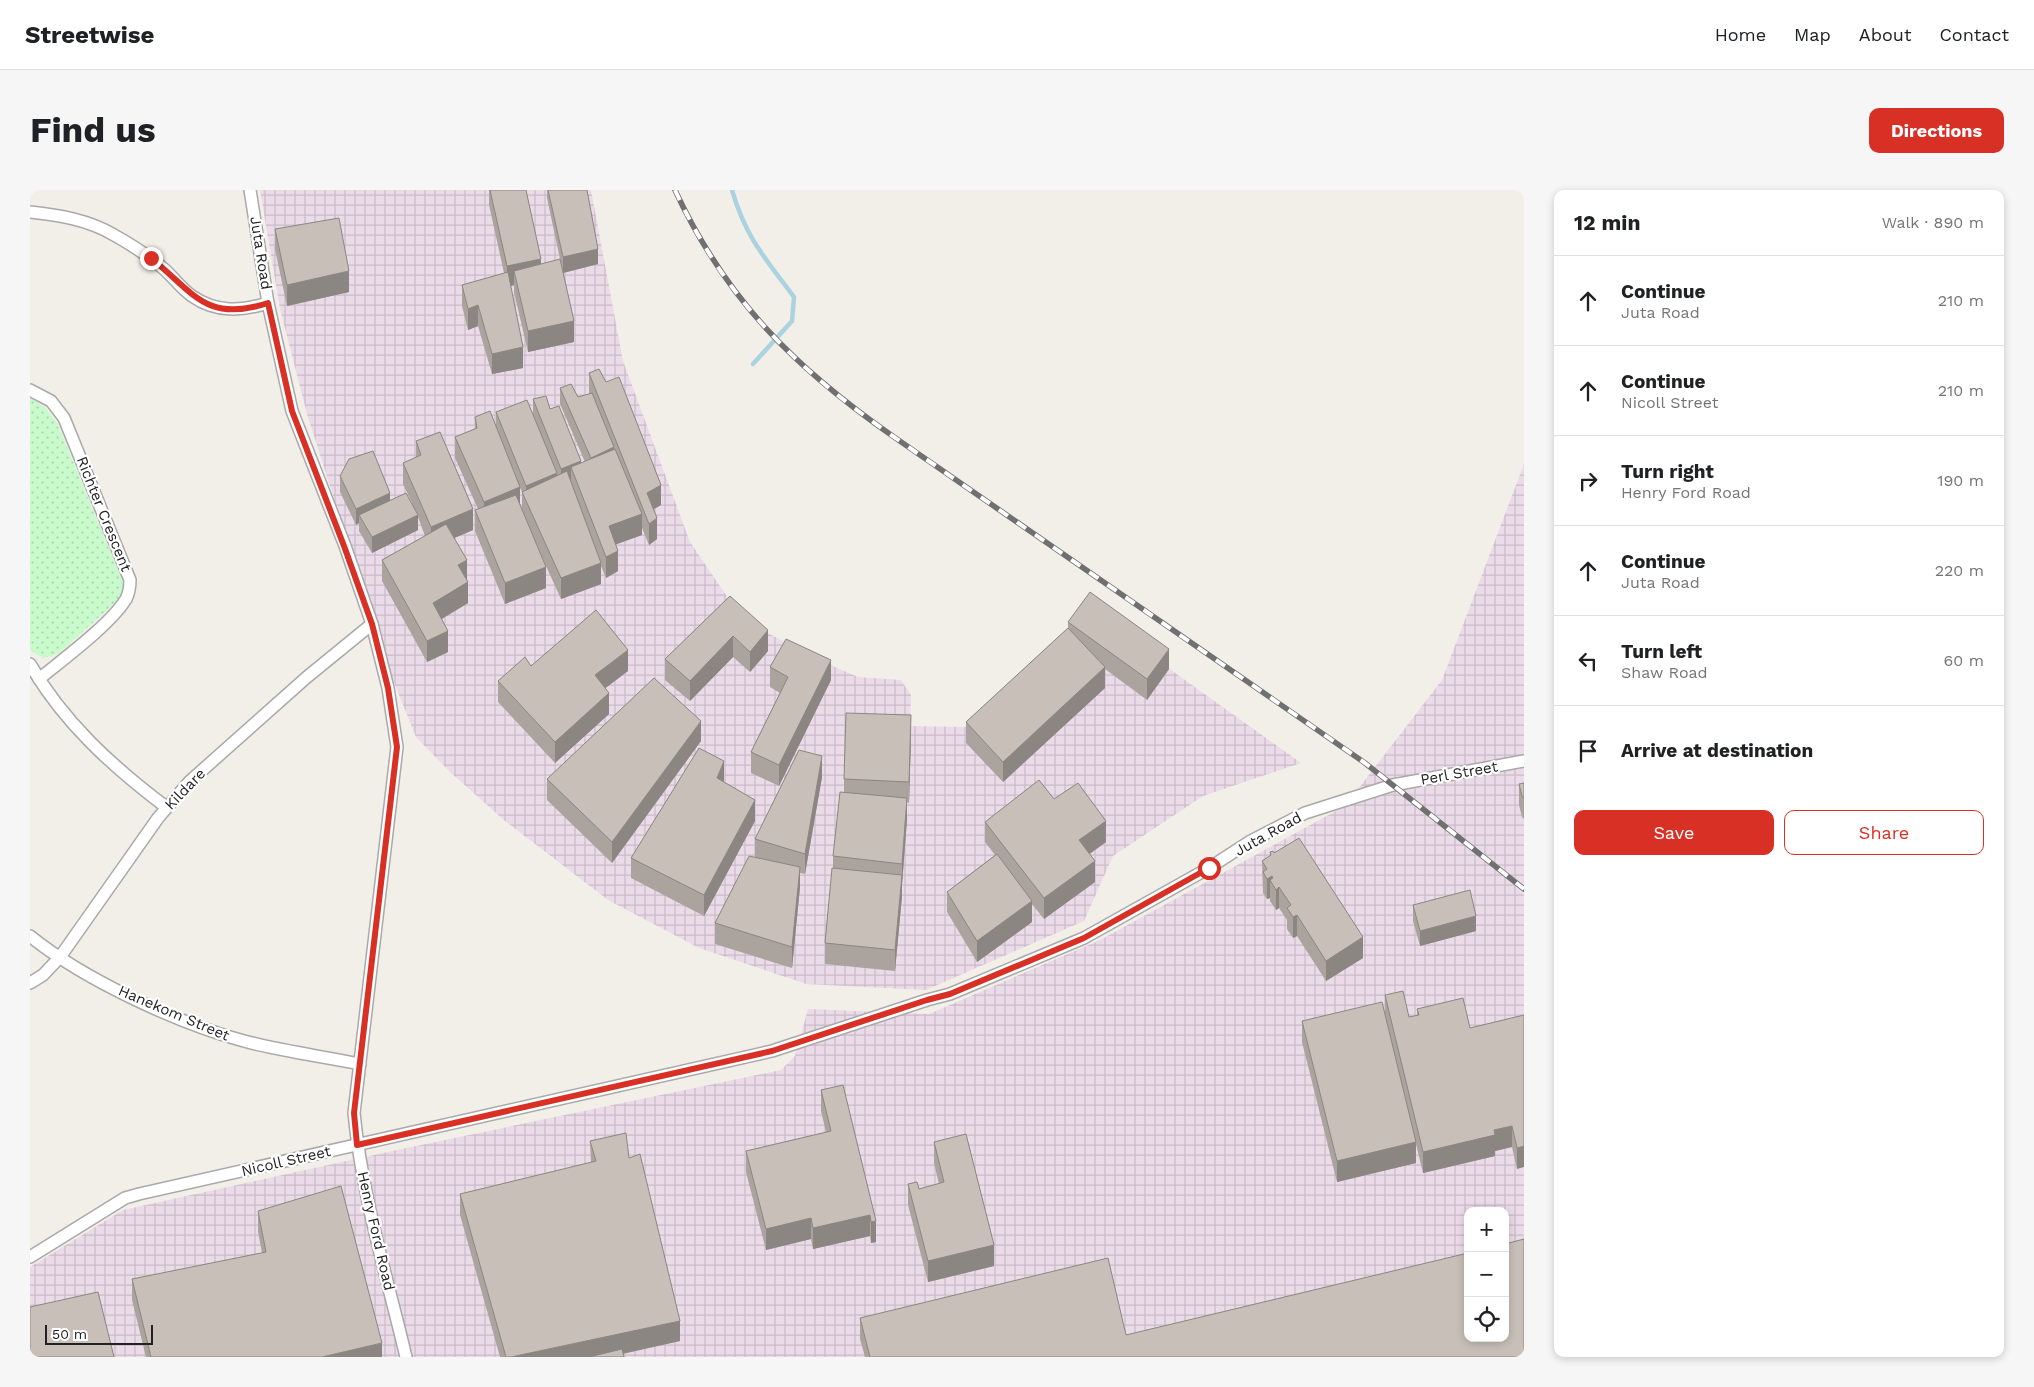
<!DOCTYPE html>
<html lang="en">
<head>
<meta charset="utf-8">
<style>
  body { margin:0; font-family:"Work Sans",sans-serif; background:#f6f6f6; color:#202124 }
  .controls { position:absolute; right:15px; bottom:15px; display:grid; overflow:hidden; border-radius:10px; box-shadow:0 2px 8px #0003 }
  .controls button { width:45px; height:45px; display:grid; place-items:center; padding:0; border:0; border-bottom:1px solid #e0e0e0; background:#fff; color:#202124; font:25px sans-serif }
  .scale { position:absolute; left:15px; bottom:12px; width:108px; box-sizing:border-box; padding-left:5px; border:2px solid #222; border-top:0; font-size:14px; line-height:18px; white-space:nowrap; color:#222; -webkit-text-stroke:4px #fff; paint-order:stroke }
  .stop { position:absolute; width:15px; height:15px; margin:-11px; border:4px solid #d93025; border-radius:50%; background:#fff }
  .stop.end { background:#d93025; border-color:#fff; box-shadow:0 1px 5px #0008 }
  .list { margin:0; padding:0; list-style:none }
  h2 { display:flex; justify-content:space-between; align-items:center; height:65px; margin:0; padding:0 20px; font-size:21px }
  h2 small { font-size:16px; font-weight:400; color:#757577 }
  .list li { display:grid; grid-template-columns:32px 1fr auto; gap:15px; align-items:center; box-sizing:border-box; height:90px; padding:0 20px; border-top:1px solid #e0e0e0 }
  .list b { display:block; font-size:19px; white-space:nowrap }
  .list p { margin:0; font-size:16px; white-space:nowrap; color:#757577 }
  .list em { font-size:16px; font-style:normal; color:#757577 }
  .actions { display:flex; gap:10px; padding:15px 20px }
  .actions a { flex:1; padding:11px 0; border:1px solid #d93025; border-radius:10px; text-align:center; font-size:18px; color:#d93025 }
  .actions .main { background:#d93025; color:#fff }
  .icon { flex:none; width:28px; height:28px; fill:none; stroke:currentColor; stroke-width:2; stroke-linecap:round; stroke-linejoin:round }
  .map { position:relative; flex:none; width:1494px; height:1167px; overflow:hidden; border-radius:10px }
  header { display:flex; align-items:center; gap:30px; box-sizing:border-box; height:70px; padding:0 25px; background:#fff; border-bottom:1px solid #e0e0e0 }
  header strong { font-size:24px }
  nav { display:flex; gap:28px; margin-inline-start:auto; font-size:18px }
  .intro { display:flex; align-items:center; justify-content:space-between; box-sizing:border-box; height:120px; padding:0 30px }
  h1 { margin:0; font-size:35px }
  .button { padding:12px 22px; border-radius:10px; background:#d93025; color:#fff; font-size:18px; font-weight:700 }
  main { display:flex; gap:30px; padding:0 30px }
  aside { flex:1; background:#fff; border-radius:10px; box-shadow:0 2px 8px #0003 }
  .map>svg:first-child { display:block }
</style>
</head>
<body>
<header>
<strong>Streetwise</strong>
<nav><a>Home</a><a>Map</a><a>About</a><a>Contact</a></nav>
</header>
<div class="intro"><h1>Find us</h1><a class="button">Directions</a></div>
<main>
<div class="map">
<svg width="1494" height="1167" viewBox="0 0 1494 1167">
  <defs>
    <pattern id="industrial-grid" width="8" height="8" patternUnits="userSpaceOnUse" patternTransform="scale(1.25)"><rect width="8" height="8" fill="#ebdbe8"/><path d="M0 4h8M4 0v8" fill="none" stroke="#c9bcc7"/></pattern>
    <pattern id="park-dots" width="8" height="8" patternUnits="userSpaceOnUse" patternTransform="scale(1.25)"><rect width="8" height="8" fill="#c8facc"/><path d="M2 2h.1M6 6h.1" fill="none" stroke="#acd6af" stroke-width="1.8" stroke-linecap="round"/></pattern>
  </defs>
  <rect width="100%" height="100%" fill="#f2efe9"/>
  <g fill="url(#industrial-grid)" fill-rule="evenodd">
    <polygon points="230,0 561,0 593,171 660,352 713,430 789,470 828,487 871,490 881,505 880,536 935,537 1060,422 1271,573 1173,606 1083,666 1054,731 896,800 776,794 669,758 578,710 475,631 420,582 386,547 357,475 277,224 250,119"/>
    <path d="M1494,274v893h-1494v-90l93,-57 269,-59 389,-81 14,-14 13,-47 121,5 171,-74 245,-134 97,-126zM1438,1021h37v127h-37z"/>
  </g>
  <polygon fill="url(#park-dots)" points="0,208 15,217 27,233 92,390 93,398 87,411 28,464 13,468 0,460"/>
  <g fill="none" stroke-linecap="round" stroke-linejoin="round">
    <path stroke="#aad3df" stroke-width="4.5" d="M702,0c14,48 33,68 62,107l-2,24 -39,43"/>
    <g stroke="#a9a9a9" stroke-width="14">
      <g id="street">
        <path d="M220,0l18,113 24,108 53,135 27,78 16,64 9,59 -43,366c8,83 33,164 52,244"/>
        <path d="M0,22c29,3 59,8 84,23 18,10 35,21 50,34 10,9 18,20 28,27 24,17 50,15 76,7"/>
        <path d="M0,200l21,11 13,17 66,162c0,7 -1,13 -4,19 -15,25 -64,61 -87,80"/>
        <path d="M0,474c33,58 83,103 136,143"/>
        <path d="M0,746c53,43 147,87 214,105 37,10 77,15 116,23"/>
        <polyline points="0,793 13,785 30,767 128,628 159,592 277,487 342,434"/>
        <polyline points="0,1067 95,1008 109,1004 742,861 897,810 920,804 1054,748 1179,678 1219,652 1275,623 1363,595 1494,571"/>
      </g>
    </g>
    <use href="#street" stroke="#fff" stroke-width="11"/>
    <g stroke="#707070" stroke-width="5.5">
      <path id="rail" d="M645,0c51,110 120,178 219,247l471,326 159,126"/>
    </g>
    <use href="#rail" stroke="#fff" stroke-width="4" stroke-dasharray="11" stroke-linecap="butt"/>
  </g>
  <g fill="#aba49e" fill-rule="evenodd">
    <polygon points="459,0 496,0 511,74 544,152 498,162 484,102 484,95 481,96 493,178 462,184 448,136 438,140 432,116 432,95 474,83 459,15"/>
    <polygon points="517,0 557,0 568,74 533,83 517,8"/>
    <polygon points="245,39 319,102 257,116 245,59"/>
    <path d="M559,183l72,132 -7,4 3,30 -8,6 -7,-17v7l-26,9 2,27 -12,7 -5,-12v18l-40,15 -20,-44 5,33 -41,16 -30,-73v-21l3,-1 -23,-51v-21l20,-8v-12l21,8v-13l37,2v-15l17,10 31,54 4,-1 -25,-58v-16l18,9 11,-3zM490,298l2,4v16l-2,-4z"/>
    <polygon points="386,251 443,340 424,348 437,390 438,413 412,429 418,462 397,472 352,391 352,370 395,346 388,327 388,340 342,363 329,341 329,333 326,335 310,302 310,286 360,310 382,313 373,294 373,273 386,268"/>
    <polygon points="700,406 738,461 720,482 703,467 660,511 635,490 635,469"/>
    <polygon points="1038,432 1139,479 1117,510 1075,479 1075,498 973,592 936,553 936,532 1038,438"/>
    <polygon points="501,476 598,481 575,498 579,524 525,573 468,512 468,491"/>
    <polygon points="740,477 801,490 749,596 721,583 721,562 750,503 740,497"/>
    <polygon points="881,546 879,613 877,612 877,629 872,695 872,706 865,781 795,774 795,753 803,678 803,666 814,603 814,589"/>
    <polygon points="671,551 582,673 517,610 517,589"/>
    <polygon points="792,587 775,684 770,683 770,697 762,778 685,754 685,733 725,667 725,649"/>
    <polygon points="694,592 725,631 674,726 601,688 601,668"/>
    <polygon points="1494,593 1494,629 1492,627 1489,615 1489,594"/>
    <polygon points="1024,609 1076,652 1060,664 1065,692 1014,729 1002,714 1002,732 947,772 917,722 917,702 965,665 955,652 955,632"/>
    <polygon points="1240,662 1333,768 1296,791 1267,746 1263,748 1257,739 1257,730 1249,718 1246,720 1240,711 1240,708 1237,709 1233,703 1232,671 1240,666"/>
    <polygon points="1383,715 1446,741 1390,756 1383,731"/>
    <polygon points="1355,805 1379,827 1387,825 1387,819 1440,838 1494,825 1487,979 1482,957 1465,961 1465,966 1393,983 1386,954 1386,973 1307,992 1272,852 1272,831 1355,825"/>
    <polygon points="813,895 846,1052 841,1053 840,1046 783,1059 781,1049 736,1060 716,982 716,961 796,942 791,921 791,900"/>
    <polygon points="560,951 599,968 650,1151 593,1164 594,1167 470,1167 430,1025 430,1004 561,973"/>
    <polygon points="904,952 964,1076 898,1092 878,1015 878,994 889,999 909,994 904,973"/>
    <polygon points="228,1021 352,1167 116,1167 102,1110 102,1089 232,1063 228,1042"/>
    <polygon points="830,1128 1096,1145 1494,1167 835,1167 830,1149"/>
  </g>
  <g fill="#8b8681">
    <polygon points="568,59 568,74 533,83 533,67"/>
    <polygon points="511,69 511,89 484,81 484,95 477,97 477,76"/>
    <polygon points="319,81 319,102 257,116 257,95"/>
    <polygon points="448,115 448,136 438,140 438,119"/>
    <polygon points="544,131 544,152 498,162 498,141"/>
    <polygon points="493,157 493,178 462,184 462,164"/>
    <polygon points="584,257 584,273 561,284 561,268"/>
    <polygon points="551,271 551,287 541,277 541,291 531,295 531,279"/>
    <polygon points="527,283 527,299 496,312 496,296"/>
    <polygon points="631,295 631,315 617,323 617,303"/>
    <polygon points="490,297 490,317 454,332 454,312"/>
    <polygon points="360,303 360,319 329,325 329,333 326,335 326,319"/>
    <polygon points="443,319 443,340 401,358 401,337"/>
    <polygon points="612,324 612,345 579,357 579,336"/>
    <polygon points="388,325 388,340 342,363 342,347"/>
    <polygon points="627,328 627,349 619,355 619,334"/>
    <polygon points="588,361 588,381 576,388 576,367"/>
    <polygon points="437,370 437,391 428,375"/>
    <polygon points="571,373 571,394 531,409 531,388"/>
    <polygon points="516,377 516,398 475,414 475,393"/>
    <polygon points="438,392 438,413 403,434 403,413"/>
    <polygon points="738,440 738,461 720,482 720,462"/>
    <polygon points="418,441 418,462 397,472 397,451"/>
    <polygon points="703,446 703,467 660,511 660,491"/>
    <polygon points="1139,459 1139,479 1117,510 1117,489"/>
    <polygon points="598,460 598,481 565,506 565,485"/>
    <polygon points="801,470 801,490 749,596 749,575"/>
    <polygon points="1075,477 1075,498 973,592 973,572"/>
    <polygon points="579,503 579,524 525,573 525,552"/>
    <polygon points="881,525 881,546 879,613 879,592"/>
    <polygon points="671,531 671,551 582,673 582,652"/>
    <polygon points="792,566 792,587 775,684 775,664"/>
    <polygon points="694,571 694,592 687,588"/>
    <polygon points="877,608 877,629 872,695 872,674"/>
    <polygon points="725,610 725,631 674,726 674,705"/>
    <polygon points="1076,631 1076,652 1049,671 1049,650"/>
    <polygon points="1065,671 1065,692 1014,729 1014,708"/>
    <polygon points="770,677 770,697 762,778 762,757"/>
    <polygon points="872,685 872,706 865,781 865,760"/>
    <polygon points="1242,686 1242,693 1240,690 1240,708 1237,709 1237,689"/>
    <polygon points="1249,697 1249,718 1246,720 1246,700"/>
    <polygon points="1002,711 1002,732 947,772 947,751"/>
    <polygon points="1267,725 1267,746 1263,748 1263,727"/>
    <polygon points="1446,726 1446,741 1390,756 1390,741"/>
    <polygon points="1333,747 1333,768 1296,791 1296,771"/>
    <polygon points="1482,936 1482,957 1465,961 1465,966 1393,983 1393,962 1464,940"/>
    <polygon points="1386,952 1386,973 1307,992 1307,971"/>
    <polygon points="1494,956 1494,977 1487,979 1487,958"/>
    <polygon points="840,1025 840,1046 783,1059 783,1038"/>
    <polygon points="781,1028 781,1049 736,1060 736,1039"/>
    <polygon points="846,1031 846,1052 841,1053 841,1032"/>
    <polygon points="964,1055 964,1076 898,1092 898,1071"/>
    <polygon points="650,1131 650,1151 577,1167 481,1167"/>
    <polygon points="352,1153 352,1167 292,1167"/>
  </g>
  <g fill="#c7bfb8" stroke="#8b8681">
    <polygon points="460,0 496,0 511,69 477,76"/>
    <polygon points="518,0 557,0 568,59 533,67"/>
    <polygon points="309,28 319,81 257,95 245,39"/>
    <polygon points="530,69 544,131 498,141 484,81"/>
    <polygon points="478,82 493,157 462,164 448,115 438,119 432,95"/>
    <polygon points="569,179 576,192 589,187 631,295 617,303 627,328 619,334 559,183"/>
    <polygon points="541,194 548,207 562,203 584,257 561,268 530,198"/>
    <polygon points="516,206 520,219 529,216 551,271 531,279 503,209"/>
    <polygon points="497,210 527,283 496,296 466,222"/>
    <polygon points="460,221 490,297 454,312 425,247 447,238 445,227"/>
    <polygon points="410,242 443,319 401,337 373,273 391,265 386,251"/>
    <polygon points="585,259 612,324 579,336 588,361 576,367 541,277"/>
    <polygon points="343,261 360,303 326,319 310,286 319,269"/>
    <polygon points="537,281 571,373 531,388 492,302"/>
    <polygon points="376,303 388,325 342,347 329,325"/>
    <polygon points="486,305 516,377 475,393 445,320"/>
    <polygon points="416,334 437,370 428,375 438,392 403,413 418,441 397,451 352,370"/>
    <polygon points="1060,402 1139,459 1117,489 1038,432"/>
    <polygon points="700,406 738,440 720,462 703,446 660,491 635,469"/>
    <polygon points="566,420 598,460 565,485 579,503 525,552 468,491 495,467 501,476"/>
    <polygon points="1038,438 1075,477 973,572 936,532"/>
    <polygon points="756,449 801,470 749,575 721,562 758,487 740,477"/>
    <polygon points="624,488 671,531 582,652 517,589"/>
    <polygon points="816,523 881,525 879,592 814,589"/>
    <polygon points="669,558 694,571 687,588 725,610 674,705 601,668"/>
    <polygon points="769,560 792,566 775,664 725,649"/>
    <polygon points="1009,590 1024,609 1048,593 1076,631 1049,650 1065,671 1014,708 955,632"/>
    <polygon points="1494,593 1494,608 1492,606 1489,594"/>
    <polygon points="810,602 877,608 872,674 803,666"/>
    <polygon points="1269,648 1333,747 1296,771 1267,725 1263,727 1257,718 1261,715 1249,697 1246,700 1240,690 1243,688 1242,686 1237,689 1233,682 1237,679 1232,671 1241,665 1240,662 1243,661 1244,663"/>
    <polygon points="967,664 1002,711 947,751 917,702"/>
    <polygon points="719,666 770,677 762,757 685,733"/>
    <polygon points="802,678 872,685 865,760 795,753"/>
    <polygon points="1440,700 1446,726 1390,741 1383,715"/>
    <polygon points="1373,801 1379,827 1389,825 1387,819 1433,808 1440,838 1494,825 1494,956 1487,958 1482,936 1464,940 1465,945 1393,962 1355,805"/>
    <polygon points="1352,812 1386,952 1307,971 1272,831"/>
    <polygon points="813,895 846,1031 841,1032 840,1025 783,1038 781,1028 736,1039 716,961 801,941 791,900"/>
    <polygon points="596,943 599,968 610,964 650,1131 481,1167 476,1167 430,1004 566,971 560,951"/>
    <polygon points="936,944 964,1055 898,1071 878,994 887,992 889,999 914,992 904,952"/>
    <polygon points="311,996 352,1153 292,1167 121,1167 102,1089 236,1062 228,1021"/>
    <polygon points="1494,1049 1494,1167 840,1167 830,1128 1078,1068 1096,1145 1438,1063 1438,1148 1475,1148 1475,1054"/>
    <polygon points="68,1102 84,1167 0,1167 0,1117"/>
    <polygon points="592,1159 594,1167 559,1167"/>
  </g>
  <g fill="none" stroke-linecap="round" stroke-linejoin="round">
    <path stroke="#d93025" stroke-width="6" d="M121,68c43,35 55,65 117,45l24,108 52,135 28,78 16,64 9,59 -43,366 3,32 415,-94 155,-51 23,-6 134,-56 125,-70"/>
  </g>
  <g text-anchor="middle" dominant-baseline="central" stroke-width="4.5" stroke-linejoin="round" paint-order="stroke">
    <g font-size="15" fill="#222" stroke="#fff">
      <text transform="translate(231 63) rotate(81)">Juta Road</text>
      <text transform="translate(74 324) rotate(68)">Richter Crescent</text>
      <text transform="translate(1429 583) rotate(-10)">Perl Street</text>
      <text transform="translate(155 599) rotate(-46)">Kildare</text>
      <text transform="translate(1238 644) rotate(-29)">Juta Road</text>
      <text transform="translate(144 823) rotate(23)">Hanekom Street</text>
      <text transform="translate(256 971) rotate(-13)">Nicoll Street</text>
      <text transform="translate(346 1041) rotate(77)">Henry Ford Road</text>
    </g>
  </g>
</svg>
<div class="controls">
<button>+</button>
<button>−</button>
<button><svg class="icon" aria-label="locate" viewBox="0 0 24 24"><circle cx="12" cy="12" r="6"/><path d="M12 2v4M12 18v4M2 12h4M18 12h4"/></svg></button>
</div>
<div class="scale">50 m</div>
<div class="stop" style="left:1179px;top:678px"></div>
<div class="stop end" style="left:121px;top:68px"></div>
</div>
<aside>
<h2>12 min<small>Walk · 890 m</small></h2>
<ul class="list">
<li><svg class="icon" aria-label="ahead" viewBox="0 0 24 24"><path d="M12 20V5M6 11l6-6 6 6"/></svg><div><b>Continue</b><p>Juta Road</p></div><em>210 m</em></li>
<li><svg class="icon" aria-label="ahead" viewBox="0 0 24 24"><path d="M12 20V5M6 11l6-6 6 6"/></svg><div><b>Continue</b><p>Nicoll Street</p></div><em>210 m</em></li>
<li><svg class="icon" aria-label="right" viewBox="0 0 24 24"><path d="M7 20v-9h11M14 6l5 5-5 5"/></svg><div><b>Turn right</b><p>Henry Ford Road</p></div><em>190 m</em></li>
<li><svg class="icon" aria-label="ahead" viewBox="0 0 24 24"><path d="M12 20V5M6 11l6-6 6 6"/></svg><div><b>Continue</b><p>Juta Road</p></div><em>220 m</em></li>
<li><svg class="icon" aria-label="left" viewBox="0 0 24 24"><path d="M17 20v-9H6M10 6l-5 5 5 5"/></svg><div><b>Turn left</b><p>Shaw Road</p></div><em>60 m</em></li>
<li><svg class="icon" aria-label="arrive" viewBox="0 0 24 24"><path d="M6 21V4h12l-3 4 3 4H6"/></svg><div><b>Arrive at destination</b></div></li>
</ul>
<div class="actions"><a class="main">Save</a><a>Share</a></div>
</aside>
</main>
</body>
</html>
